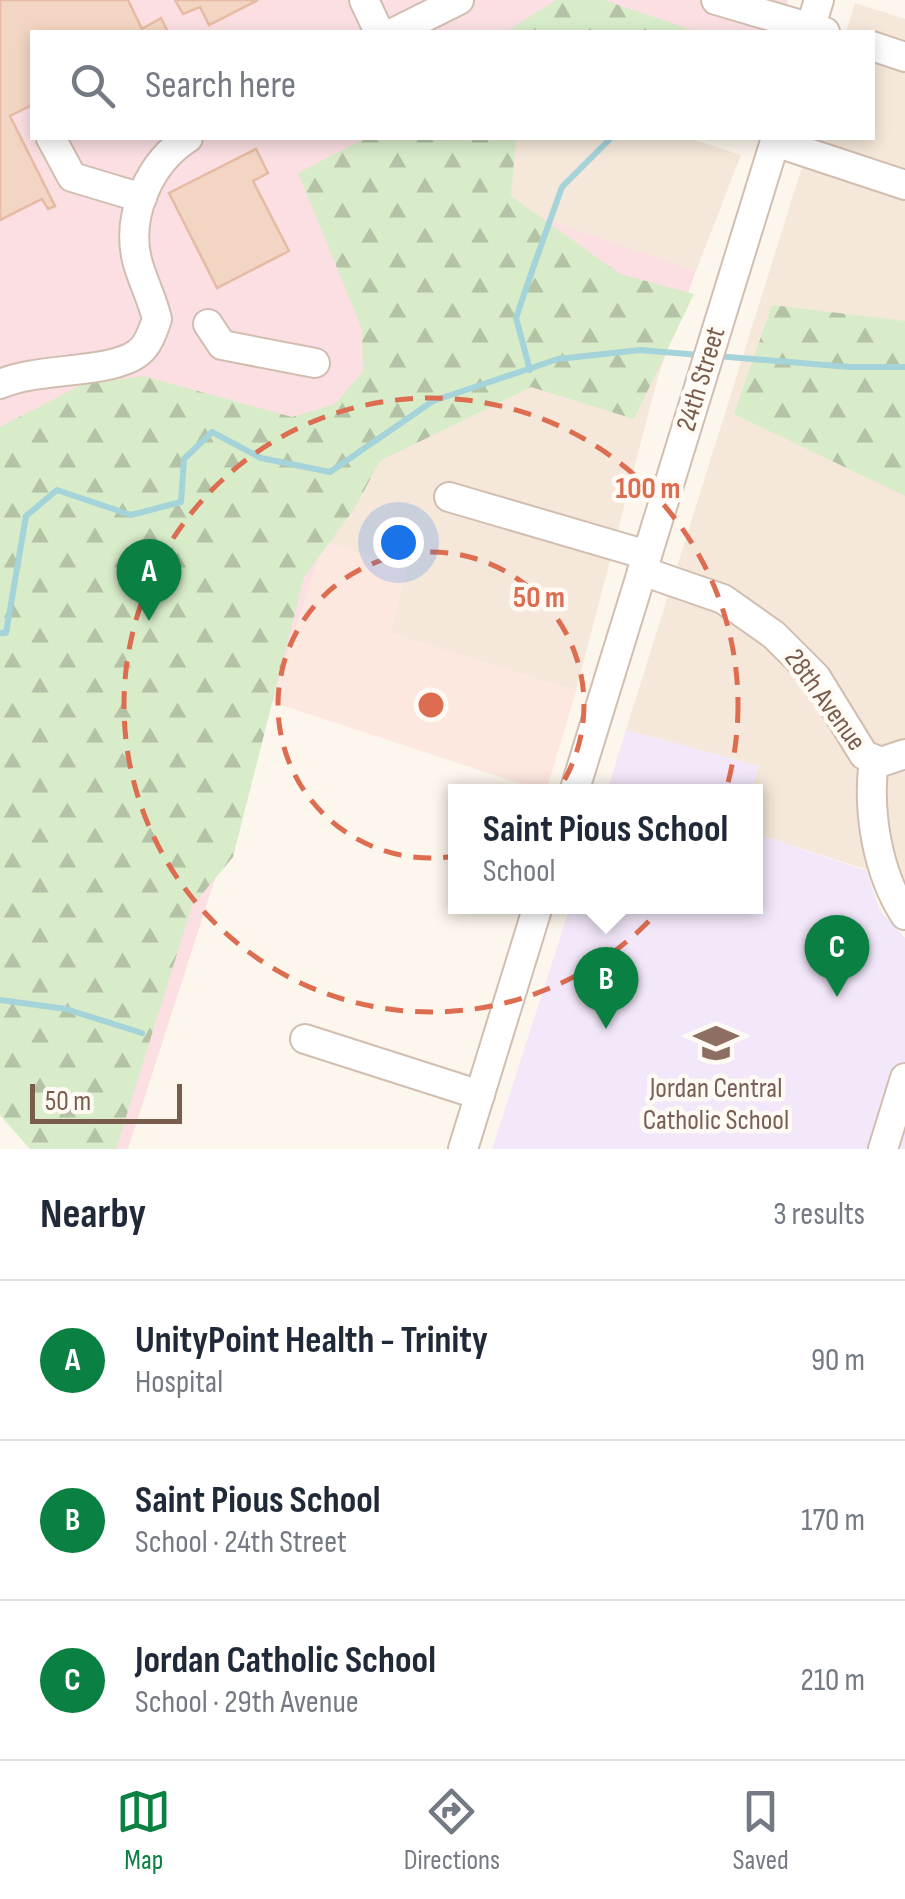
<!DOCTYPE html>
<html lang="en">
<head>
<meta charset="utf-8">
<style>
  body { margin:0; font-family:"Sofia Sans Condensed",sans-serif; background:#f6f6f7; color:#1f2937 }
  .scale { position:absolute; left:30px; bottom:25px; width:152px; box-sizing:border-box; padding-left:10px; border:5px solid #7a5c4d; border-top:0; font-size:28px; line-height:35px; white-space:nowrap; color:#7a5c4d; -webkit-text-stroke:8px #fffaf3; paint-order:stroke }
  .you { position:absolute; left:398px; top:542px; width:35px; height:35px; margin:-25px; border:8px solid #fff; border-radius:50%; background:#1a73e8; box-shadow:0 0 0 15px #1a73e833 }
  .badge { display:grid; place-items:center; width:65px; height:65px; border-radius:50%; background:#0b8043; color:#fff; font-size:32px; font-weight:700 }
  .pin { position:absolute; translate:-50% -82px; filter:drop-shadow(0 2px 5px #0008) }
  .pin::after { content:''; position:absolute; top:52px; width:35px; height:30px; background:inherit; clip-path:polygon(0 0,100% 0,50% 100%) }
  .popup { position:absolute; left:448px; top:784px; width:315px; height:130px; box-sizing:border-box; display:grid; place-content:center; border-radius:0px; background:#fff; filter:drop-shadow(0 2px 8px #0005); font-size:32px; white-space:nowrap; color:#747a83 }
  .popup b { font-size:38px; color:#1f2937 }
  .popup::after { content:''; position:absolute; left:50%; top:100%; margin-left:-20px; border:20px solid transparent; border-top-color:#fff }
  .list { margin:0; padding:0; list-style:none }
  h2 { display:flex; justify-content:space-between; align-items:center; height:130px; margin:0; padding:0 40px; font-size:42px }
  h2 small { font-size:32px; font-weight:400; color:#747a83 }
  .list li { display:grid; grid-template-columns:65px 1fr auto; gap:30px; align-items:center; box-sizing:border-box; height:160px; padding:0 40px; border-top:2px solid #e0e1e3 }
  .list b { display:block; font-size:38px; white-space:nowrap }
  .list p { margin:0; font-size:32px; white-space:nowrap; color:#747a83 }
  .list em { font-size:32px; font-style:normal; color:#747a83 }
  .icon { flex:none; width:55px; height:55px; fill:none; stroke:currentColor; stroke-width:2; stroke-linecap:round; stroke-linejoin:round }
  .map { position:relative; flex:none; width:905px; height:1149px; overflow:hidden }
  .search { position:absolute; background:#fff; box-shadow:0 5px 15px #0003; left:30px; right:30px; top:30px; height:110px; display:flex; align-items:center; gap:25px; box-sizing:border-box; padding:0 35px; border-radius:0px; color:#747a83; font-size:38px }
  .sheet { height:610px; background:#fff }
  nav { display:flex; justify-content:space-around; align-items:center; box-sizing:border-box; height:140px; border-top:2px solid #e0e1e3; background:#fff; font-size:28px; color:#747a83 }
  nav a { display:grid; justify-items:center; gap:5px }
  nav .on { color:#0b8043 }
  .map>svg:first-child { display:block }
</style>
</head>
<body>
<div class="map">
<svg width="905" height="1149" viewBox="0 0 905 1149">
  <defs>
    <pattern id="forest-firs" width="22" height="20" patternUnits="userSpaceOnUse" patternTransform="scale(2.5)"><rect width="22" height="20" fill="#d8ecc9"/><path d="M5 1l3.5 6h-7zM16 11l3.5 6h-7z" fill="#b4c2a5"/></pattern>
  </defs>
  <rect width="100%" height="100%" fill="#fdf6ec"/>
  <g fill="#f5e8da">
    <polygon points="855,3 905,19 905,882 756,834 756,792 751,791 758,766 626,730 811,138 872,138 872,32 846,32"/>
    <polygon points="429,138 689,138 741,155 696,271 416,175"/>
    <polygon points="524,332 659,373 576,691 390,633 323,541 353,450"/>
  </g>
  <polygon fill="#fde8e0" points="323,541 407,568 391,633 576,691 546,792 272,702"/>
  <g fill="#f3e8fa">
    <polygon points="626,730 759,766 751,791 607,791"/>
    <polygon points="756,834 867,871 879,909 905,938 905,1149 492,1149 570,907 756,906"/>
  </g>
  <polygon fill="#fbdfe3" points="0,0 788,0 778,32 32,32 32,138 429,138 417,175 696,271 659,373 524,332 353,450 128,1149 68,1149 0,949"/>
  <g fill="url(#forest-firs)">
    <polygon points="556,0 604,0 692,30 506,32"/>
    <polygon points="366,138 516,138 511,196 620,274 694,294 634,419 531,387 380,461 354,509 304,577 233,857 192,906 116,1149 30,1149 0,1115 0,427 81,385 143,376 292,417 335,404 363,371 362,329 298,173"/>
    <polygon points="772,305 905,321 905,496 734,414"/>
  </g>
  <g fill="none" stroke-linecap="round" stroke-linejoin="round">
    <g stroke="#a5d3da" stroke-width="6">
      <polyline points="717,356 849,367 905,367"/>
      <polyline points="530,370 516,318 533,268 562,187 611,138"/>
      <polyline points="0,633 6,633 26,516 57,490 131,515 181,502 184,459 212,432 261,458 330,472 433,401 558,359 640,350 699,355"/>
      <polyline points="0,1000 66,1009 142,1033"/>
    </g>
  </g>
  <g fill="#f3d5c3" stroke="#e6bba3" stroke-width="2.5">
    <polygon points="0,0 128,0 142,29 161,18 168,32 32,32 32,105 10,116 55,206 48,209 42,199 0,220"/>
    <polygon points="175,0 258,0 209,25 200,7 183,14"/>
    <polygon points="256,149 268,173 253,181 289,251 217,288 169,193"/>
  </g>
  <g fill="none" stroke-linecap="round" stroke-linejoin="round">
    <g stroke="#d1beb0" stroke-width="32">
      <g id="minor">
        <polyline points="364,0 379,32"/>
        <polyline points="716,0 825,32"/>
        <polyline points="395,32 459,0"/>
        <polyline points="809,32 819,0"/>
        <polyline points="872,46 905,57"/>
        <polyline points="51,138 72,177 142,198"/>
        <polyline points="775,142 905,185"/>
        <polyline points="208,324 222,345 315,363"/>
        <path d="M0,384c39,-17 111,-10 138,-31 10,-7 15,-22 19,-34 -5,-21 -15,-39 -20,-59 -11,-45 13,-98 51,-122"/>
        <polyline points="449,497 647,555"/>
        <polyline points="642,571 723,599 774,635 816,677 864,755 881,762 905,754"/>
        <path d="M874,760c-7,50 3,112 31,155"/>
        <polyline points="574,792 776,138"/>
        <polyline points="305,1039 480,1095"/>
        <polyline points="463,1149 538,906"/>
        <polyline points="883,1149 905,1078"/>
      </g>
    </g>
    <use href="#minor" stroke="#fff" stroke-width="28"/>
  </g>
  <g fill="none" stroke="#dc6d51" stroke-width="5" stroke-dasharray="18 12">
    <circle cx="431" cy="705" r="153"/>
    <circle cx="431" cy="705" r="307"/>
  </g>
  <defs>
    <g id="school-bare" transform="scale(3.45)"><path d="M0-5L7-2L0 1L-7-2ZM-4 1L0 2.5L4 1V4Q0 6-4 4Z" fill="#8d6e63" stroke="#fffaf3" stroke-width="2.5" paint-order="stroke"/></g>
  </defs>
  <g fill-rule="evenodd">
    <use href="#school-bare" x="716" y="1043"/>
  </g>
  <g text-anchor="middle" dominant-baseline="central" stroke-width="9" stroke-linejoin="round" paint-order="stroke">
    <g font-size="28" fill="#7a5c4d" stroke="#fffaf3">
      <text transform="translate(701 379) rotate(-73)">24th Street</text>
      <text transform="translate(825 700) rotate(54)">28th Avenue</text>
    </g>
    <g font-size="28" fill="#785e54" stroke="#fffaf3">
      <text x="716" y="1088">Jordan Central<tspan x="716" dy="32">Catholic School</tspan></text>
    </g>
  </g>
  <circle cx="431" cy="705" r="15" fill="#dc6d51" stroke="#fffaf3" stroke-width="5"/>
  <g font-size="30" text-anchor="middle" font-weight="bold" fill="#dc6d51" stroke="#fffaf3" stroke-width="9" stroke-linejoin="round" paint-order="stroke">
    <text x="648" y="498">100 m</text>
    <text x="539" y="607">50 m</text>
  </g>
</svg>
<div class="scale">50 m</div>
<div class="you"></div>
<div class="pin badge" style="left:149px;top:621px">A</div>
<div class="pin badge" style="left:606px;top:1029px">B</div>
<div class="popup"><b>Saint Pious School</b>School</div>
<div class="pin badge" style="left:837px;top:997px">C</div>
<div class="search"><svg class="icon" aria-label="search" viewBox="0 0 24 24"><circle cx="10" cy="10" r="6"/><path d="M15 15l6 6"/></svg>Search here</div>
</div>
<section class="sheet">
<h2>Nearby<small>3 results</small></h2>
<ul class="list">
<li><span class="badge">A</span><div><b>UnityPoint Health - Trinity</b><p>Hospital</p></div><em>90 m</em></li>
<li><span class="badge">B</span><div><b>Saint Pious School</b><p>School · 24th Street</p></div><em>170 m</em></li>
<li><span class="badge">C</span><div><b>Jordan Catholic School</b><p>School · 29th Avenue</p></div><em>210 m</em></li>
</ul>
</section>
<nav>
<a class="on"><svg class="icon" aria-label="map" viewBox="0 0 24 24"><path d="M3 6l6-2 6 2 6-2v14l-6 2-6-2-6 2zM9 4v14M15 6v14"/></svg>Map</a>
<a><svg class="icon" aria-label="directions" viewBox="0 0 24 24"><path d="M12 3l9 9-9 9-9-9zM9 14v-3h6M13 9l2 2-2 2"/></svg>Directions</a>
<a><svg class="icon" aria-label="saved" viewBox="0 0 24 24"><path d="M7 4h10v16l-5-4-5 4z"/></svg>Saved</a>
</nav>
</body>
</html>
